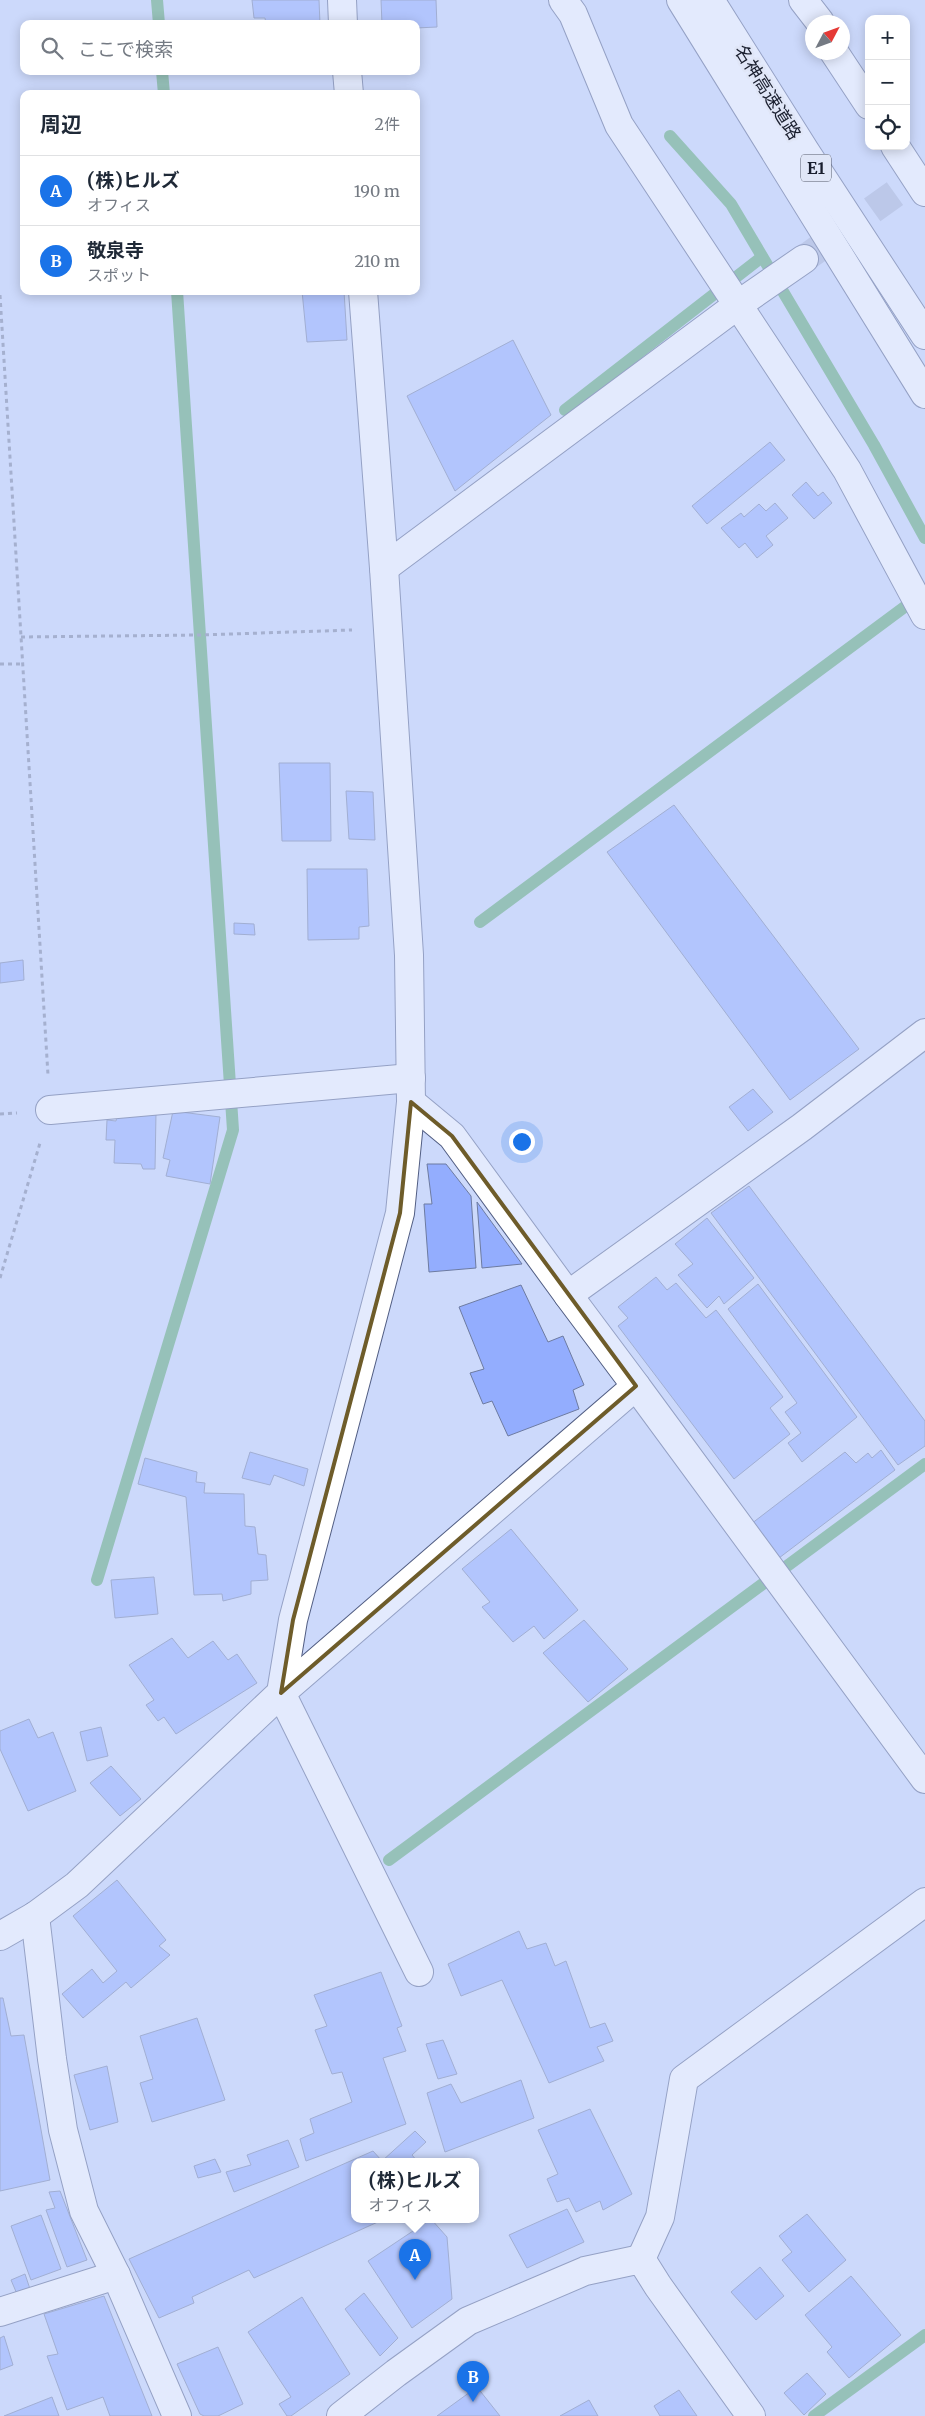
<!DOCTYPE html>
<html lang="ja">
<head>
<meta charset="utf-8">
<style>
  body { margin:0; font-family:Merriweather,"Noto Sans JP",serif; background:#f2f2f3; color:#1f2937 }
  .controls { position:absolute; right:15px; top:15px; display:grid; overflow:hidden; border-radius:10px; box-shadow:0 2px 12px #0003 }
  .controls button { width:45px; height:45px; display:grid; place-items:center; padding:0; border:0; border-bottom:1px solid #e0e1e3; background:#fff; color:#1f2937; font:25px sans-serif }
  .compass { position:absolute; left:805px; top:15px; width:45px; height:45px; border-radius:50%; background:#fff; box-shadow:0 2px 12px #0003; rotate:49deg }
  .you { position:absolute; left:521px; top:1141px; width:18px; height:18px; margin:-12px; border:4px solid #fff; border-radius:50%; background:#1a73e8; box-shadow:0 0 0 8px #1a73e833 }
  .badge { display:grid; place-items:center; width:32px; height:32px; border-radius:50%; background:#1a73e8; color:#fff; font-size:16px; font-weight:700 }
  .pin { position:absolute; translate:-50% -41px; filter:drop-shadow(0 1px 2px #0008) }
  .pin::after { content:''; position:absolute; top:26px; width:18px; height:15px; background:inherit; clip-path:polygon(0 0,100% 0,50% 100%) }
  .popup { position:absolute; left:351px; top:2158px; width:128px; height:65px; box-sizing:border-box; display:grid; place-content:center; border-radius:10px; background:#fff; filter:drop-shadow(0 1px 4px #0005); font-size:16px; white-space:nowrap; color:#747a83 }
  .popup b { font-size:19px; color:#1f2937 }
  .popup::after { content:''; position:absolute; left:50%; top:100%; margin-left:-10px; border:10px solid transparent; border-top-color:#fff }
  .list { margin:0; padding:0; list-style:none }
  h2 { display:flex; justify-content:space-between; align-items:center; height:65px; margin:0; padding:0 20px; font-size:21px }
  h2 small { font-size:16px; font-weight:400; color:#747a83 }
  .list li { display:grid; grid-template-columns:32px 1fr auto; gap:15px; align-items:center; box-sizing:border-box; height:70px; padding:0 20px; border-top:1px solid #e0e1e3 }
  .list b { display:block; font-size:19px; white-space:nowrap }
  .list p { margin:0; font-size:16px; white-space:nowrap; color:#747a83 }
  .list em { font-size:16px; font-style:normal; color:#747a83 }
  .icon { flex:none; width:28px; height:28px; fill:none; stroke:currentColor; stroke-width:2; stroke-linecap:round; stroke-linejoin:round }
  .map { position:relative; flex:none; width:925px; height:2416px; overflow:hidden }
  .search { position:absolute; background:#fff; box-shadow:0 2px 12px #0003; left:20px; top:20px; width:400px; height:55px; display:flex; align-items:center; gap:12px; box-sizing:border-box; padding:0 18px; border-radius:10px; color:#747a83; font-size:19px }
  .panel { position:absolute; background:#fff; box-shadow:0 2px 12px #0003; left:20px; top:90px; width:400px; height:205px; border-radius:10px }
  .map>svg:first-child { display:block }
</style>
</head>
<body>
<div class="map">
<svg width="925" height="2416" viewBox="0 0 925 2416">
  <rect width="100%" height="100%" fill="#ccd9fb"/>
  <g fill="none" stroke-linecap="round" stroke-linejoin="round">
    <g stroke="#56a568" stroke-width="12">
      <polyline points="157,0 159,24"/>
      <polyline points="162,71 164,94"/>
      <polyline points="670,136 731,204 874,445 925,538"/>
      <polyline points="565,410 762,257"/>
      <polyline points="480,922 918,597"/>
      <polyline points="97,1580 233,1130 177,291"/>
      <polyline points="389,1860 925,1464"/>
      <polyline points="814,2416 925,2335"/>
    </g>
  </g>
  <g fill="#93adfe" stroke="#6d7ba1">
    <polygon points="252,0 319,0 320,24 266,24 265,18 254,18"/>
    <polygon points="381,0 436,0 437,27 416,28 416,24 382,24"/>
    <polygon points="302,291 344,291 347,340 307,342"/>
    <polygon points="513,340 551,415 455,491 407,396"/>
    <polygon points="770,442 785,460 707,524 692,506"/>
    <polygon points="806,482 818,496 823,492 832,503 814,519 792,495"/>
    <polygon points="775,503 788,518 766,536 773,545 757,558 745,543 739,548 721,528 741,513 744,517 759,504 766,511"/>
    <polygon points="279,763 330,763 331,841 282,841"/>
    <polygon points="346,791 373,792 375,840 349,839"/>
    <polygon points="674,805 859,1049 790,1100 607,852"/>
    <polygon points="307,869 367,869 369,926 359,927 359,939 308,940"/>
    <polygon points="234,923 254,924 255,935 234,934"/>
    <polygon points="23,960 24,980 0,983 0,963"/>
    <polygon points="753,1089 773,1112 748,1131 729,1107"/>
    <polygon points="118,1111 156,1113 155,1169 143,1169 141,1164 114,1163 115,1140 106,1140 107,1120 116,1121"/>
    <polygon points="173,1111 220,1117 210,1184 166,1176 170,1160 163,1158"/>
    <polygon points="427,1164 446,1164 471,1196 476,1268 429,1272 424,1204 432,1204"/>
    <polygon points="749,1186 925,1421 925,1446 898,1465 711,1213"/>
    <polygon points="477,1202 522,1264 482,1268"/>
    <polygon points="707,1218 754,1278 724,1304 719,1296 707,1308 678,1275 693,1264 675,1244"/>
    <polygon points="656,1277 667,1290 676,1283 706,1318 716,1310 783,1397 770,1408 790,1434 734,1479 618,1326 628,1318 618,1307"/>
    <polygon points="758,1284 857,1417 802,1462 788,1443 801,1433 785,1412 797,1403 728,1309"/>
    <polygon points="521,1285 548,1342 563,1336 584,1385 573,1390 579,1409 508,1436 492,1401 483,1404 470,1373 484,1369 459,1307"/>
    <polygon points="881,1450 895,1470 779,1558 751,1524 845,1452 856,1463 868,1453 872,1458"/>
    <polygon points="250,1452 308,1469 304,1486 274,1475 270,1485 242,1478"/>
    <polygon points="145,1458 197,1472 196,1482 205,1483 204,1493 244,1494 245,1526 255,1527 258,1554 266,1555 268,1580 251,1581 251,1594 223,1601 222,1594 194,1595 186,1497 138,1484"/>
    <polygon points="511,1529 578,1610 544,1639 534,1626 513,1642 482,1607 490,1602 462,1569"/>
    <polygon points="154,1577 158,1614 115,1618 111,1580"/>
    <polygon points="584,1620 628,1669 588,1702 543,1653"/>
    <polygon points="172,1638 188,1658 213,1641 228,1660 237,1654 257,1683 176,1734 164,1717 158,1721 146,1705 154,1700 129,1665"/>
    <polygon points="29,1719 38,1738 53,1732 76,1791 28,1811 0,1749 0,1731"/>
    <polygon points="101,1727 108,1756 87,1761 80,1732"/>
    <polygon points="111,1766 141,1799 120,1816 90,1783"/>
    <polygon points="117,1880 166,1940 159,1946 170,1955 131,1988 126,1982 83,2018 62,1994 92,1969 103,1983 117,1971 73,1916"/>
    <polygon points="519,1931 527,1949 546,1943 555,1966 566,1961 590,2028 605,2023 613,2041 597,2047 604,2061 549,2083 502,1980 461,1996 448,1964"/>
    <polygon points="381,1972 402,2026 397,2028 406,2051 383,2058 406,2124 306,2161 300,2139 314,2133 310,2119 352,2102 342,2072 332,2074 315,2030 327,2026 314,1995"/>
    <polygon points="0,1998 3,1998 11,2036 24,2035 50,2180 0,2191"/>
    <polygon points="197,2018 225,2100 152,2122 140,2083 153,2079 140,2036"/>
    <polygon points="443,2040 457,2074 438,2079 426,2044"/>
    <polygon points="107,2066 118,2122 90,2130 74,2075"/>
    <polygon points="521,2080 534,2118 445,2152 427,2093 451,2084 461,2103"/>
    <polygon points="590,2109 632,2194 603,2210 600,2201 576,2212 569,2198 557,2202 547,2179 558,2174 538,2130"/>
    <polygon points="415,2131 426,2142 412,2155 417,2161 355,2161 355,2219 379,2219 380,2221 254,2278 249,2270 192,2297 194,2303 159,2318 129,2259 373,2151 382,2161"/>
    <polygon points="288,2140 299,2167 234,2192 226,2172 251,2165 247,2155"/>
    <polygon points="215,2159 221,2172 198,2178 194,2166"/>
    <polygon points="60,2191 87,2260 67,2267 46,2210 55,2208 49,2192"/>
    <polygon points="567,2209 584,2242 527,2268 509,2235"/>
    <polygon points="807,2214 846,2260 809,2292 782,2260 792,2252 779,2236"/>
    <polygon points="41,2215 61,2269 31,2280 11,2226"/>
    <polygon points="431,2219 447,2237 452,2299 412,2328 368,2261"/>
    <polygon points="760,2267 784,2296 756,2320 731,2292"/>
    <polygon points="25,2274 30,2289 17,2294 11,2280"/>
    <polygon points="851,2276 901,2335 849,2378 827,2352 832,2347 805,2315"/>
    <polygon points="364,2293 398,2338 380,2356 345,2309"/>
    <polygon points="104,2296 152,2416 110,2416 103,2397 67,2410 47,2356 58,2354 44,2314"/>
    <polygon points="302,2297 350,2374 291,2416 287,2416 279,2404 291,2397 248,2332"/>
    <polygon points="4,2336 13,2365 0,2370 0,2338"/>
    <polygon points="218,2347 243,2404 218,2416 204,2416 200,2414 177,2364"/>
    <polygon points="807,2373 826,2394 804,2415 784,2393"/>
    <polygon points="477,2387 500,2416 437,2416"/>
    <polygon points="679,2390 697,2416 660,2416 654,2406"/>
    <polygon points="52,2397 59,2416 4,2416"/>
    <polygon points="589,2400 598,2416 560,2416"/>
  </g>
  <g fill="none" stroke-linecap="round" stroke-linejoin="round">
    <polyline stroke="#a8b4d2" stroke-width="28" stroke-dasharray="28 14" stroke-linecap="butt" points="804,259 925,172"/>
    <g stroke="#525e83" stroke-width="30">
      <g id="minor">
        <polyline points="342,0 343,24"/>
        <polyline points="563,0 573,14 619,125 847,470 925,615"/>
        <polyline points="347,71 349,94"/>
        <polyline points="384,568 739,304 804,259"/>
        <polyline points="411,1102 452,1136 568,1295 802,1127 925,1033"/>
        <polyline points="50,1110 411,1078"/>
        <polyline points="636,1386 925,1779"/>
        <polyline points="35,1916 52,2059 63,2130 84,2211 116,2275 177,2416"/>
        <polyline points="0,1936 35,1916 77,1885 281,1693 293,1620 400,1213 411,1102 409,955 384,568 363,291"/>
        <polyline points="419,1972 281,1693 636,1386 568,1295"/>
        <polyline points="641,2259 660,2217 684,2079 925,1902"/>
        <polyline points="0,2312 116,2275"/>
        <polyline points="341,2416 396,2373 468,2321 585,2271 641,2259 658,2286 751,2416"/>
      </g>
    </g>
    <g stroke="#525e83" stroke-width="30">
      <g id="motorway">
        <polyline points="681,0 925,394"/>
        <polyline points="710,0 805,151 925,335"/>
        <polyline points="803,0 820,22"/>
        <polyline points="834,52 869,105"/>
        <polyline points="895,146 925,192"/>
      </g>
    </g>
    <g stroke="#767f99" stroke-width="3" stroke-dasharray="4 4" stroke-linecap="butt">
      <polyline points="0,295 48,1075"/>
      <polyline points="21,637 200,635 352,630"/>
      <polyline points="0,664 22,664"/>
      <polyline points="0,1114 17,1113"/>
      <polyline points="0,1278 40,1143"/>
    </g>
    <use href="#minor" stroke="#fff" stroke-width="28"/>
    <use href="#motorway" stroke="#fff" stroke-width="28"/>
  </g>
  <path d="M0 0H925V2416H0ZM411,1102l41,34 184,250 -355,307 12,-73 107,-407z" fill="#ccd9fb" fill-opacity=".55" fill-rule="evenodd"/>
  <path fill="none" stroke="#6e5c2a" stroke-width="4" stroke-linejoin="round" d="M411,1102l41,34 184,250 -355,307 12,-73 107,-407z"/>
  <g text-anchor="middle" dominant-baseline="central" stroke-width="5" stroke-linejoin="round" paint-order="stroke">
    <rect fill="#e0e6f7" stroke="#555a6a" stroke-width="1" x="801" y="154.5" width="30" height="27" rx="4"/>
    <g font-size="16" font-weight="bold" fill="#191e2e">
      <text x="816" y="168">E1</text>
    </g>
    <g font-size="18" fill="#191e2e" stroke="#e0e6f7">
      <text transform="translate(768 92) rotate(58)">名神高速道路</text>
    </g>
  </g>
</svg>
<div class="controls">
<button>+</button>
<button>−</button>
<button><svg class="icon" aria-label="locate" viewBox="0 0 24 24"><circle cx="12" cy="12" r="6"/><path d="M12 2v4M12 18v4M2 12h4M18 12h4"/></svg></button>
</div>
<svg class="compass" viewBox="-18 -18 36 36"><path d="M0-13l5 13h-10z" fill="#e53935"/><path d="M0 13l5-13h-10z" fill="#747a83"/></svg>
<div class="you"></div>
<div class="pin badge" style="left:415px;top:2280px">A</div>
<div class="popup"><b>(株)ヒルズ</b>オフィス</div>
<div class="pin badge" style="left:473px;top:2402px">B</div>
<div class="search"><svg class="icon" aria-label="search" viewBox="0 0 24 24"><circle cx="10" cy="10" r="6"/><path d="M15 15l6 6"/></svg>ここで検索</div>
<section class="panel">
<h2>周辺<small>2件</small></h2>
<ul class="list">
<li><span class="badge">A</span><div><b>(株)ヒルズ</b><p>オフィス</p></div><em>190 m</em></li>
<li><span class="badge">B</span><div><b>敬泉寺</b><p>スポット</p></div><em>210 m</em></li>
</ul>
</section>
</div>
</body>
</html>
